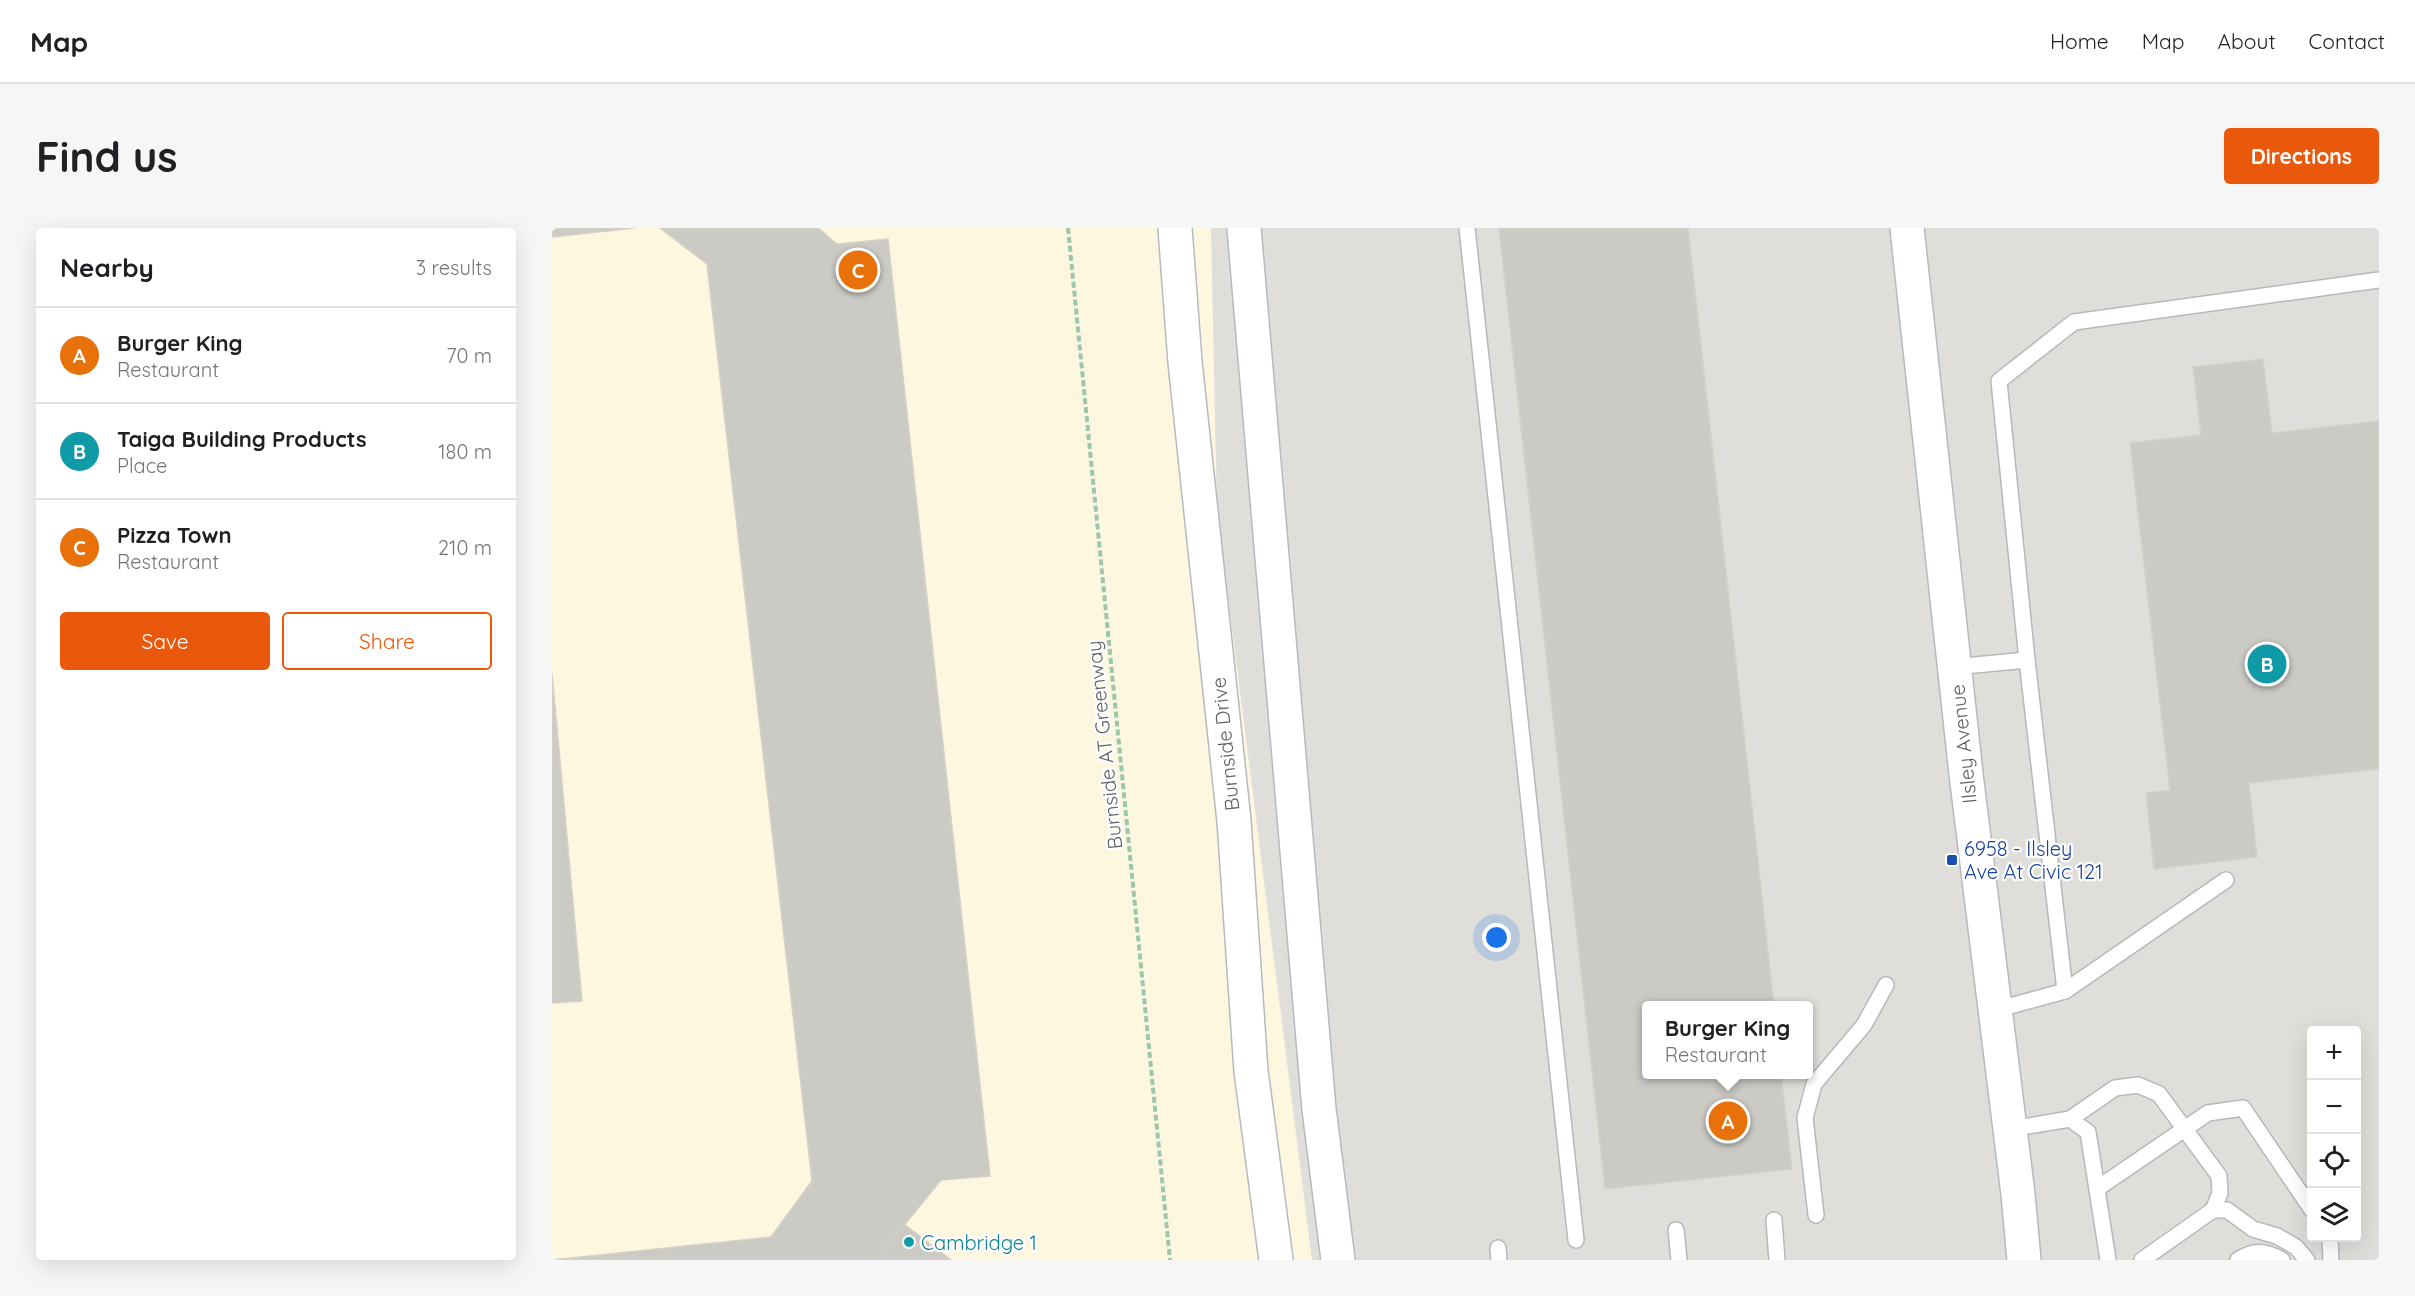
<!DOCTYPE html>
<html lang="en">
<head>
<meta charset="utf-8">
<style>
  body { margin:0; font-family:Quicksand,sans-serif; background:#f6f6f6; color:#202124 }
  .controls { position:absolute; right:18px; bottom:18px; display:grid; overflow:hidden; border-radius:6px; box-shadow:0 6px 24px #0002 }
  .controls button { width:54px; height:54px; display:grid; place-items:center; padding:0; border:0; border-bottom:2px solid #e0e0e0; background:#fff; color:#202124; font:30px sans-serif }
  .you { position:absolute; left:945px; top:710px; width:21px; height:21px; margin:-15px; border:4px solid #fff; border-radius:50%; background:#1a73e8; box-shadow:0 0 0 9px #1a73e833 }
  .badge { display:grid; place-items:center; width:39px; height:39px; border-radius:50%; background:#ea580c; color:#fff; font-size:20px; font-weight:700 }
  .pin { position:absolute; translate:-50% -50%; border:3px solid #fff; box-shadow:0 2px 6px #0006 }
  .popup { position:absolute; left:1090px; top:773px; width:171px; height:78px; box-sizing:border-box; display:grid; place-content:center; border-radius:6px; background:#fff; filter:drop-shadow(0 2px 4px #0005); font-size:20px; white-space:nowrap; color:#757577 }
  .popup b { font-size:22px; color:#202124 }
  .popup::after { content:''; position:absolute; left:50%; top:100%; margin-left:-12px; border:12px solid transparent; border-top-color:#fff }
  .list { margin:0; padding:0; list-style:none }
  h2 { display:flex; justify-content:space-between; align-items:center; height:78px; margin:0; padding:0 24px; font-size:26px }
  h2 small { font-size:20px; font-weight:400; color:#757577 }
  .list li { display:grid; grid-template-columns:39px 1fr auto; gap:18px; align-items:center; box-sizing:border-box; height:96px; padding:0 24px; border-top:2px solid #e0e0e0 }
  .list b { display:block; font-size:22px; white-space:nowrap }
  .list p { margin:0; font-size:20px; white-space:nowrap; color:#757577 }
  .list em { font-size:20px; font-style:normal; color:#757577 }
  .actions { display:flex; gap:12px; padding:18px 24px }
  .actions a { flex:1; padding:14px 0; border:2px solid #ea580c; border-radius:6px; text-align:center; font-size:21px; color:#ea580c }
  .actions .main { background:#ea580c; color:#fff }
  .icon { flex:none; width:33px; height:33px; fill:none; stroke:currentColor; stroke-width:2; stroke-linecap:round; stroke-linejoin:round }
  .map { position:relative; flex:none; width:1827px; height:1032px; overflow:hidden; border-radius:6px }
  header { display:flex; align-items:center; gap:36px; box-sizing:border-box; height:84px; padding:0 30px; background:#fff; border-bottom:2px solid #e0e0e0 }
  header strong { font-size:28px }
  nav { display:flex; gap:33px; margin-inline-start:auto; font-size:21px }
  .intro { display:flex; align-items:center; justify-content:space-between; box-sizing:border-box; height:144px; padding:0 36px }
  h1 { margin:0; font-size:42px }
  .button { padding:15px 27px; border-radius:6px; background:#ea580c; color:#fff; font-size:21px; font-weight:700 }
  main { display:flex; gap:36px; padding:0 36px }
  aside { flex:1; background:#fff; border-radius:6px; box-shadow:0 6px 24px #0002 }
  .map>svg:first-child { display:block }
</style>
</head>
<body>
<header>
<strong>Map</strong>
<nav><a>Home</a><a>Map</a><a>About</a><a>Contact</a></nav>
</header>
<div class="intro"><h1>Find us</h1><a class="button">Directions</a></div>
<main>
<aside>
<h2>Nearby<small>3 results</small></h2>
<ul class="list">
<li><span class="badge" style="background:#e8710a">A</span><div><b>Burger King</b><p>Restaurant</p></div><em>70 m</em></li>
<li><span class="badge" style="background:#0f9aa8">B</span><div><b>Taiga Building Products</b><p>Place</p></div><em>180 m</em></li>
<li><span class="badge" style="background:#e8710a">C</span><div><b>Pizza Town</b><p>Restaurant</p></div><em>210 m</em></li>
</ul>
<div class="actions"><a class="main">Save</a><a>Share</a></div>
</aside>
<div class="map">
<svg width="1827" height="1032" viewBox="0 0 1827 1032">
  <rect width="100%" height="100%" fill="#f1efe8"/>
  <polygon fill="#fef7e0" points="0,0 659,0 665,281 760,1032 0,1032"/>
  <path fill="#e0deda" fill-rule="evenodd" d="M659,0h1168v1032h-1067l-95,-751zM1095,778h162v68h-162zM1760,802h44v208h-44z"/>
  <g fill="#cccac5" stroke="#d6d1c6" stroke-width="1.5">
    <polygon points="0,0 83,0 0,9"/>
    <polygon points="108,0 266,0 285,16 336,11 438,948 389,952 324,1032 0,1032 219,1009 260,953 155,36"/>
    <polygon points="947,0 1136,0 1222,778 1095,778 1095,846 1229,846 1240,941 1053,961"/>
    <polygon points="1711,131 1720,205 1827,193 1827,541 1697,555 1705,629 1602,641 1594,565 1618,562 1578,215 1649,207 1641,139"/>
    <polygon points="0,445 30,773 0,775"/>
    <polygon points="352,996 399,1032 324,1032"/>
  </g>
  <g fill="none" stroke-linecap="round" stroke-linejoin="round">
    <g stroke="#b5b8bc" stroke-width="18">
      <g id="lane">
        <polyline points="915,0 1024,1012"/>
        <polyline points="1475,432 1447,153 1522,94 1827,52"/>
        <polyline points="1402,439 1475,432 1513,763 1443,782"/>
        <polyline points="1513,763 1674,652"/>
        <polyline points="1518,891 1563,860 1586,857 1607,866 1667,948 1668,965 1661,982 1590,1032"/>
        <polyline points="1458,901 1518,891 1536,904 1556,1032"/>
        <polyline points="1546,960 1656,885 1691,880 1760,982"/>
        <polyline points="1661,982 1675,982 1701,1001 1725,1008 1744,1019 1755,1032"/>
        <polyline points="1264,987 1253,890 1262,856 1312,797 1334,757"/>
        <polyline points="1222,992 1225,1032"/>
        <polyline points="1124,1002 1127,1032"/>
        <polyline points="1778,1010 1779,1032"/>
        <polyline points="946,1020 947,1032"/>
        <path d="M1686,1032c16,-11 28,-9 44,0"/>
      </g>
    </g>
    <g stroke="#b6babf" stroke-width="36">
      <g id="secondary">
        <polyline points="623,0 633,134 682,593 699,843 724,1032"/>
        <polyline points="692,0 767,881 786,1032"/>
        <polyline points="1355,0 1414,546 1466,966 1472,1032"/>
      </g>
    </g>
    <polyline stroke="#9cc7a9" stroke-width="4" stroke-dasharray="6 3" stroke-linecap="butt" points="516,0 618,1032"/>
    <use href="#lane" stroke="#fff" stroke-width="15"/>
    <use href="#secondary" stroke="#fff" stroke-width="33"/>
  </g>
  <rect fill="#1a4fb4" stroke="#fff" stroke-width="2" x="1394" y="626" width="12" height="12" rx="3"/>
  <circle fill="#0f9aa8" stroke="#fff" stroke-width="2" cx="357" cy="1014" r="6"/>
  <g text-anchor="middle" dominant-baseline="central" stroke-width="4.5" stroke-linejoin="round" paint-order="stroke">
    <g font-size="20" fill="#5f6368" stroke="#fff">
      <text transform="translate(673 516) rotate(-96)">Burnside Drive</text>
      <text transform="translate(1411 516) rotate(-96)">Ilsley Avenue</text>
      <text transform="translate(552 517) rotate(-96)">Burnside AT Greenway</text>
    </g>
    <g font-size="20" fill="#164399" stroke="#fff" text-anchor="start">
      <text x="1412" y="620">6958 - Ilsley<tspan x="1412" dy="23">Ave At Civic 121</tspan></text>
    </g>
    <g font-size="20" fill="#0d838f" stroke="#fff" text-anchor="start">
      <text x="369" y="1014">Cambridge 1</text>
    </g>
  </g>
</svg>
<div class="controls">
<button>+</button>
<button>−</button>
<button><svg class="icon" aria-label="locate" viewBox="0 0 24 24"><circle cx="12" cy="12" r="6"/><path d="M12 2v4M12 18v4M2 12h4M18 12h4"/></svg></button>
<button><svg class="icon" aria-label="layers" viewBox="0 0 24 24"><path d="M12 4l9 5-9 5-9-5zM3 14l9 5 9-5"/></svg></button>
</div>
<div class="you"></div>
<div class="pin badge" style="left:1176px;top:893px;background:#e8710a">A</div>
<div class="popup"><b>Burger King</b>Restaurant</div>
<div class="pin badge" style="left:1715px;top:436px;background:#0f9aa8">B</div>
<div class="pin badge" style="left:306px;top:42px;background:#e8710a">C</div>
</div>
</main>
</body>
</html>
